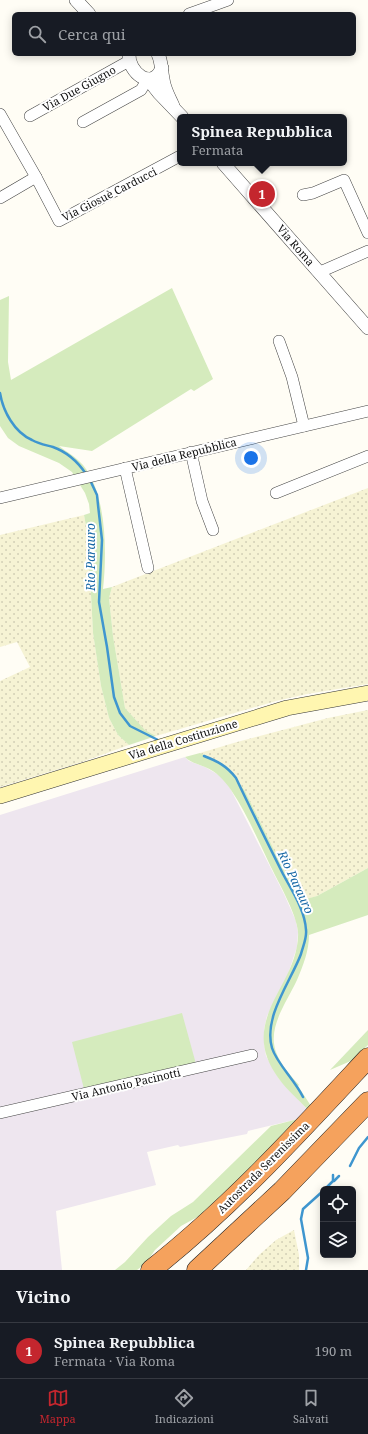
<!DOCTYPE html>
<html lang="it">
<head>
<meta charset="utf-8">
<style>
  body { margin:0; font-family:"Noto Serif",serif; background:#20242c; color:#f1f3f6 }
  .controls { position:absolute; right:12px; bottom:12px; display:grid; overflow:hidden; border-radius:6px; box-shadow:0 2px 10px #0003 }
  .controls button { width:36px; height:36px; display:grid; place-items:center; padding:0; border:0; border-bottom:1px solid #363941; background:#171b24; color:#f1f3f6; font:20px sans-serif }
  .you { position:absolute; left:251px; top:458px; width:14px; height:14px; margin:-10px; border:3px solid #fff; border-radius:50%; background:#1a73e8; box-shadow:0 0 0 6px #1a73e833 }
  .badge { display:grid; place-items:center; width:26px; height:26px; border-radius:50%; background:#c4262e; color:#fff; font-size:13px; font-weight:700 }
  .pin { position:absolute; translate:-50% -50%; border:2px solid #fff; box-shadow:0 1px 4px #0006 }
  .popup { position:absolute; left:177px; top:114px; width:170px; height:52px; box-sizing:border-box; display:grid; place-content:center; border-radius:6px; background:#171b24; filter:drop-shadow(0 1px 3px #0005); font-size:13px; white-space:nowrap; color:#9ea1a6 }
  .popup b { font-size:15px; color:#f1f3f6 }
  .popup::after { content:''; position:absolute; left:50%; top:100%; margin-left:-8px; border:8px solid transparent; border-top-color:#171b24 }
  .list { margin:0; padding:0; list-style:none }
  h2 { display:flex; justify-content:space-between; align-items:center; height:52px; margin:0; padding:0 16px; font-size:17px }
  h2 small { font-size:13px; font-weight:400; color:#9ea1a6 }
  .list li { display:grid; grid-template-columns:26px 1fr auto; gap:12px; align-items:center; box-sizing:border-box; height:56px; padding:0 16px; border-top:1px solid #363941 }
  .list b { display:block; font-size:15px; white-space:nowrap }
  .list p { margin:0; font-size:13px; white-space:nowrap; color:#9ea1a6 }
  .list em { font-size:13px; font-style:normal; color:#9ea1a6 }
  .icon { flex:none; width:22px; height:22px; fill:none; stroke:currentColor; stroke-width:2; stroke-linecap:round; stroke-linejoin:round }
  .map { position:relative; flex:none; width:368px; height:1270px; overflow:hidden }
  .search { position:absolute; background:#171b24; box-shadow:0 2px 10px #0003; left:12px; right:12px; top:12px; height:44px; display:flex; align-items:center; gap:10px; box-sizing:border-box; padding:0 14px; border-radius:6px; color:#9ea1a6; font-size:15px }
  .sheet { height:108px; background:#171b24 }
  nav { display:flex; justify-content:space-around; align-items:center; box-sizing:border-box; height:56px; border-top:1px solid #363941; background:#171b24; font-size:11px; color:#9ea1a6 }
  nav a { display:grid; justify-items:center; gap:2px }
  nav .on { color:#c4262e }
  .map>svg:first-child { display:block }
</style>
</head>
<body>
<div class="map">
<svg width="368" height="1270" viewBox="0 0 368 1270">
  <defs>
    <pattern id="farmland-dots" width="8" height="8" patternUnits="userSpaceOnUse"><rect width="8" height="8" fill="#f6f3d4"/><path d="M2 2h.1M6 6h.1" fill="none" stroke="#d2cfb5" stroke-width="1.8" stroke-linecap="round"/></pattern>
  </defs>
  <rect width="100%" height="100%" fill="#fffdf5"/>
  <polygon fill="#eee6ef" points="185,757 189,761 205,767 217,774 225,780 231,790 284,894 296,921 298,932 297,947 287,977 267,1016 264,1029 264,1044 266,1056 279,1079 308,1110 298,1119 248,1131 247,1134 180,1147 178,1145 147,1152 156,1185 56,1211 62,1270 0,1270 0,815"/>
  <g fill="url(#farmland-dots)">
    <polygon points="368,488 368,684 307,694 276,701 156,736 145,730 125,708 113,636 109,598 112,587"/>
    <polygon points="84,515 88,537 93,633 101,686 109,718 118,735 129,745 82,762 0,787 0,681 30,667 17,642 0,647 0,535"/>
    <polygon points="368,710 368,868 317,896 299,902 245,791 240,784 233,774 224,765 209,757 200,753 237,742 328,718"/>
    <polygon points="294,1230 299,1255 299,1270 246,1270 259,1255 276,1240"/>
  </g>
  <g fill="#d5ebbd">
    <path d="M172,288l41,91 -19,12 -3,-2 -99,62 -33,-5c8,6 17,11 24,19 24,29 24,89 20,124l9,-2 -3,11 4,38 12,72 20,22 11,6 -27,9 -11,-10 -9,-17 -8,-32 -8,-53 -5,-96 -4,-22 6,-2 -1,-9 -4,-11 -13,-21 -13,-9 -40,-17 -11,-8 -8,-12v-126l9,-4 -1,66 3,18z"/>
    <path d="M200,753l16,7 14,10 15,21 54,110 18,-5 51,-28v47l-59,20c0,16 -6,31 -12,45 -10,22 -30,47 -21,72 5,13 14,23 23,33l-1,1 13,20 -3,4c-10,-11 -21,-20 -29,-31 -27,-37 -14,-63 5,-98 8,-15 15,-33 14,-49 -1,-18 -21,-52 -29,-69 -12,-25 -23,-51 -38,-73 -7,-10 -14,-18 -26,-23 -7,-3 -14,-4 -20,-10z"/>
    <polygon points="182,1013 196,1064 84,1089 72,1042"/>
    <polygon points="368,1030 368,1045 353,1060 330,1070"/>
    <polygon points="298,1119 244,1176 201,1215 181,1226 155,1250 146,1263 137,1270 115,1270 125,1262 148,1237 171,1216 193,1202 271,1126"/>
  </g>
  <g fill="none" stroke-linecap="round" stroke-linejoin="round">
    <g stroke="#3f96cf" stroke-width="2.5">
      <path d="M0,393c3,18 14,39 32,47 7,4 14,5 21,7 14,5 25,15 33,27"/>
      <polyline points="90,480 97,495 98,505 102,540 99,602 107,647 114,697 120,713 130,726 160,741"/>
      <path d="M204,756c13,5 23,10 32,22 15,32 31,64 47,96 9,17 22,36 23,56 1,8 -3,16 -5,24 -10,27 -38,63 -29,94 5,16 23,32 31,49"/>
      <polyline points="350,1166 359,1148 368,1137"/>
      <polyline points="334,1181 339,1176"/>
      <polyline points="325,1189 333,1181 333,1175"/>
      <polyline points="306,1270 308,1258 301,1219 303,1209 323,1191"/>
    </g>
    <g stroke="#444" stroke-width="12">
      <g id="minor">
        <polyline points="189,14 228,0"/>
        <polyline points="0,114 36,177 59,221 180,156"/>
        <polyline points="30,116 129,61"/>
        <polyline points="83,122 141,90 144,85 146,79"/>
        <polyline points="303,195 313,193 344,180 368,233"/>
        <polyline points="0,198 36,177"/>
        <polyline points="320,272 368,251"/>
        <polyline points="279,341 292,377 304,426"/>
        <polyline points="191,452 202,501 213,530"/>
        <polyline points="125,468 148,568"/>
        <polyline points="276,493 368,456"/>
        <polyline points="0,498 368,411"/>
        <polyline points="0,1113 252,1055"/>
      </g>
    </g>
    <g stroke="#444" stroke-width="14">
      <g id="tertiary">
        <polyline points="76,0 89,14"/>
        <path d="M129,54c-1,18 23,38 33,14"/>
        <path d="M158,54c4,8 3,16 5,25 1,10 6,18 10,27"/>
        <polyline points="148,79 159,93 182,117"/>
        <polyline points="223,163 368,328"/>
      </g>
    </g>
    <g stroke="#333" stroke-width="16">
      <polyline id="secondary" points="0,796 287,708 368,693"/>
    </g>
    <g stroke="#222" stroke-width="21">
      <g id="motorway">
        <path d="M151,1270c80,-63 148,-138 217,-212"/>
        <polyline points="197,1270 282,1191 368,1102"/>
      </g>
    </g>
    <use href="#minor" stroke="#fff" stroke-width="11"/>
    <use href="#tertiary" stroke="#fff" stroke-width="13"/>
    <use href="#secondary" stroke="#fff6b0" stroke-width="15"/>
    <use href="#motorway" stroke="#f5a25d" stroke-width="20"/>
  </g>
  <g text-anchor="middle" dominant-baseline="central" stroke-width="4" stroke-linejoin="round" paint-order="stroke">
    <g font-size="11" fill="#111" stroke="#fff">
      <text transform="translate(79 88) rotate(-29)">Via Due Giugno</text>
      <text transform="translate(109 194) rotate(-27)">Via Giosuè Carducci</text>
      <text transform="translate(296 245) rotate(49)">Via Roma</text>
      <text transform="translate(184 454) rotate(-14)">Via della Repubblica</text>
      <text transform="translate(183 739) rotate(-17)">Via della Costituzione</text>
      <text transform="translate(126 1084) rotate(-13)">Via Antonio Pacinotti</text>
      <text transform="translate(263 1167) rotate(-45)">Autostrada Serenissima</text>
    </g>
    <g font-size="12" font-style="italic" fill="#1768a6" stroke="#fff">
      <text transform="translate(90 557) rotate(-90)">Rio Parauro</text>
      <text transform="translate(296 882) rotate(65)">Rio Parauro</text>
    </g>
  </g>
</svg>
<div class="controls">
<button><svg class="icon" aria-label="locate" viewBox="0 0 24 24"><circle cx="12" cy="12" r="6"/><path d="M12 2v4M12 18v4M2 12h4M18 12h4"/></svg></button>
<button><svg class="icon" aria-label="layers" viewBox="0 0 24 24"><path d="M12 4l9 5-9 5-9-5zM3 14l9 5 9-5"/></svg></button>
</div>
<div class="you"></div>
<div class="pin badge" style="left:262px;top:194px">1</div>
<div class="popup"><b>Spinea Repubblica</b>Fermata</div>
<div class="search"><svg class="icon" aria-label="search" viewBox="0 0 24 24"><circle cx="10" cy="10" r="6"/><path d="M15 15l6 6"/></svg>Cerca qui</div>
</div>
<section class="sheet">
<h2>Vicino<small></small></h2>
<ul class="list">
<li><span class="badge">1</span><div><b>Spinea Repubblica</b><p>Fermata · Via Roma</p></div><em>190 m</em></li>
</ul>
</section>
<nav>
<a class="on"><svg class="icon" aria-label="map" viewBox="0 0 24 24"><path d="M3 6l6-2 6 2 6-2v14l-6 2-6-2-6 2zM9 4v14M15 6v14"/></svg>Mappa</a>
<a><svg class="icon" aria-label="directions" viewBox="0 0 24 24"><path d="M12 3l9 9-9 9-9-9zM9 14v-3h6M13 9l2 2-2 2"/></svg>Indicazioni</a>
<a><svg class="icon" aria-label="saved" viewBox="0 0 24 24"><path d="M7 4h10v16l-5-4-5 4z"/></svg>Salvati</a>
</nav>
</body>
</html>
